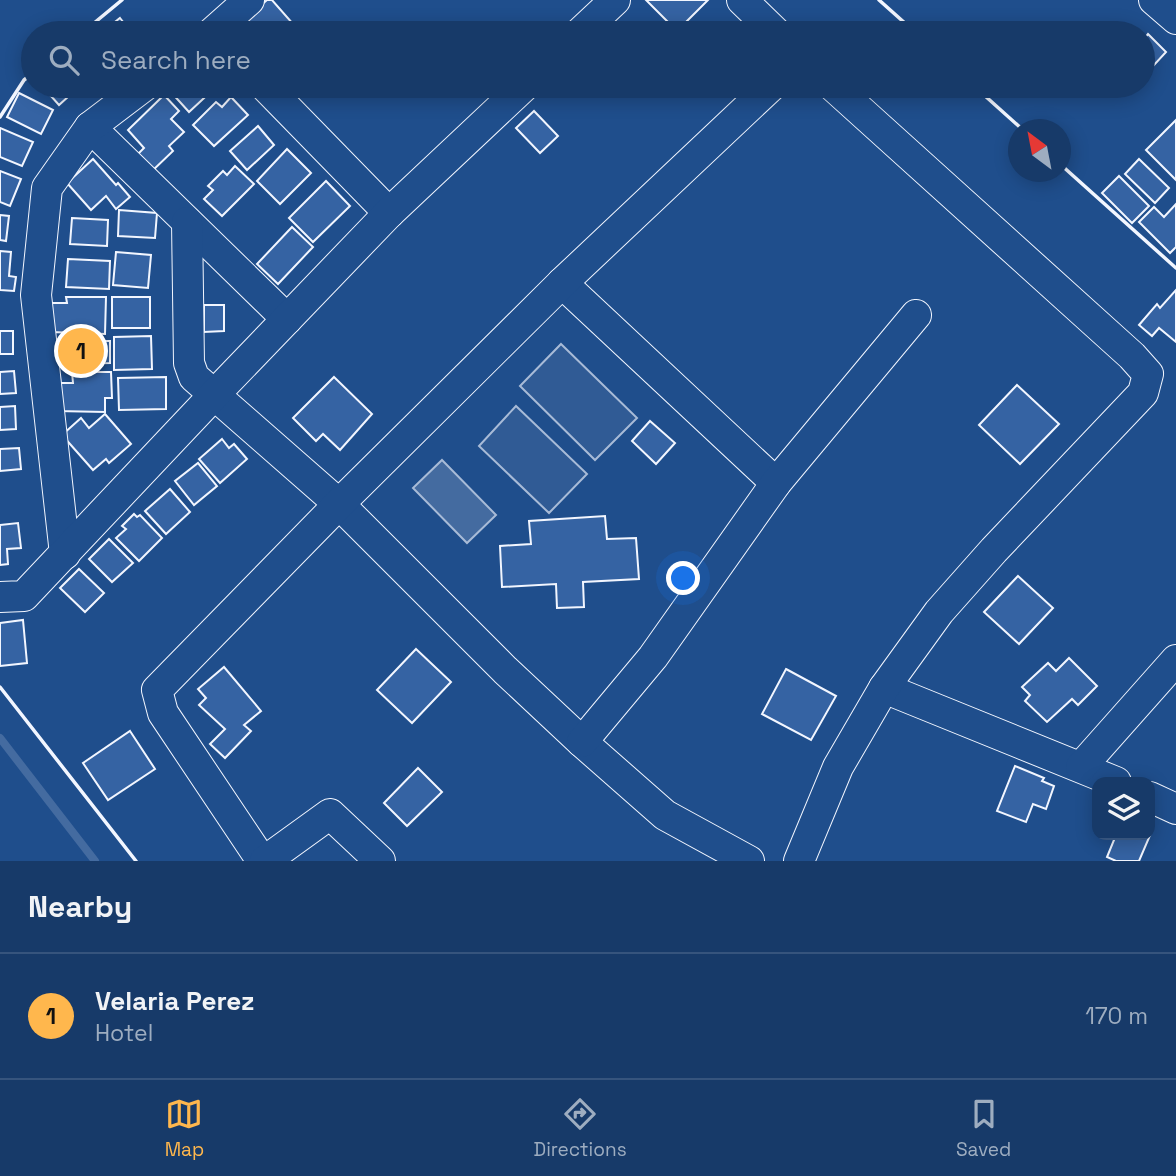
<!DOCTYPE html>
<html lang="en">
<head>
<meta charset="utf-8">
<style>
  body { margin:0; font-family:"Space Grotesk",sans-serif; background:#20416f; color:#f1f3f6 }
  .controls { position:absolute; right:21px; bottom:21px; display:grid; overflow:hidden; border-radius:14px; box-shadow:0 4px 18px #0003 }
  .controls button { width:63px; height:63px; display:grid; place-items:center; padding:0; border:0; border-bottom:2px solid #36547d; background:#173a69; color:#f1f3f6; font:35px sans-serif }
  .compass { position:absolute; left:1008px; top:119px; width:63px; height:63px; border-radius:50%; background:#173a69; box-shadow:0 4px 18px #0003; rotate:328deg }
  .you { position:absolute; left:684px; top:579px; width:24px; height:24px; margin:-18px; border:5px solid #fff; border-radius:50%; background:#1a73e8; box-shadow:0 0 0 10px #1a73e833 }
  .badge { display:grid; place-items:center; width:46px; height:46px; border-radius:50%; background:#ffb74d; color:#111; font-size:23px; font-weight:700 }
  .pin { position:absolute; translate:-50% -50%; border:4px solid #fff; box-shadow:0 2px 7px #0006 }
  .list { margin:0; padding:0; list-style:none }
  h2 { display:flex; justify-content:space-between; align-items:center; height:91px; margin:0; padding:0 28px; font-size:30px }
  h2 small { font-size:23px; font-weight:400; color:#9eadc0 }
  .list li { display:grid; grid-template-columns:46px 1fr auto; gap:21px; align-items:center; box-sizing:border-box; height:126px; padding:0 28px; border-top:2px solid #36547d }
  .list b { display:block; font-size:26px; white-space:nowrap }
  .list p { margin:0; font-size:23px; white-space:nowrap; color:#9eadc0 }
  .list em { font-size:23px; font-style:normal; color:#9eadc0 }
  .icon { flex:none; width:38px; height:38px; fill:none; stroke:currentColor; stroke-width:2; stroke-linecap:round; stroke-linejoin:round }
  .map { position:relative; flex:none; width:1176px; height:861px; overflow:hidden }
  .search { position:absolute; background:#173a69; box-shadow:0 4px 18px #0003; left:21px; right:21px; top:21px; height:77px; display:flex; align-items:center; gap:18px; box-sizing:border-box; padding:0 24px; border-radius:38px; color:#9eadc0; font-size:26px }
  .sheet { height:217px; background:#173a69 }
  nav { display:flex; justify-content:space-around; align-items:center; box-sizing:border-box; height:98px; border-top:2px solid #36547d; background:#173a69; font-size:19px; color:#9eadc0 }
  nav a { display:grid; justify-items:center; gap:4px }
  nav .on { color:#ffb74d }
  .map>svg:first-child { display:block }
</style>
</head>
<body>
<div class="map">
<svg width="1176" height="861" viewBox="0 0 1176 861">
  <rect width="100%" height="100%" fill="#1f4e8c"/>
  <g fill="#305b95" stroke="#a8bbd7" stroke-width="2">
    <polygon points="561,344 637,418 595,460 520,386"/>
    <polygon points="516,406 587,474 549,513 479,446"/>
  </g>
  <polygon fill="#446ba0" stroke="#a8bbd7" stroke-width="2" points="442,460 496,515 467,543 413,488"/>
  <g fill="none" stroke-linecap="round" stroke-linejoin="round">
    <polyline stroke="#446ba0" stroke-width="8" points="0,738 95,861"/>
  </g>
  <g fill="#3563a3" stroke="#f2f6ff" stroke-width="2">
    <polygon points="267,0 272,0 301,33 245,33 238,25"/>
    <polygon points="646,0 708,0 677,31"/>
    <polygon points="120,18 132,33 136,29 139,33 101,33"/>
    <polygon points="1148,34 1166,52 1143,77 1143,40"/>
    <polygon points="42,86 80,86 59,105"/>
    <polygon points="176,86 217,86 189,112 170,91"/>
    <polygon points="19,93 53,110 41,134 7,117"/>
    <polygon points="164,95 179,111 171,119 184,132 169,146 173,151 150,173 135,157 144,148 128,130"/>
    <polygon points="231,97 248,115 214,146 193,125 216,102 222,107"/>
    <polygon points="534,111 558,136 540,153 516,128"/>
    <polygon points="1176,120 1176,180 1146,150"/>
    <polygon points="258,126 274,145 247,170 230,151"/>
    <polygon points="0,128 33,142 22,166 0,157"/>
    <polygon points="287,149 311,173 280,204 257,181"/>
    <polygon points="93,159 116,185 118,183 130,197 116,209 106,196 91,210 67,183"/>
    <polygon points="1139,159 1169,188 1155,203 1125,174"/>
    <polygon points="235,166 254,184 222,216 204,199 213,190 208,186 223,171 227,175"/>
    <polygon points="0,171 21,179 10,206 0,202"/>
    <polygon points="1119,176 1149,206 1132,223 1102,193"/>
    <polygon points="326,181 350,206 313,242 289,218"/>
    <polygon points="1176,204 1176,247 1170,253 1139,222 1154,207 1164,217"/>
    <polygon points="119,210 157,213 155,238 118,236"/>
    <polygon points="0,215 9,216 6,241 0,240"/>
    <polygon points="72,218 108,220 107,246 70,244"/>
    <polygon points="292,227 313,247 278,284 257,264"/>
    <polygon points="0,251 11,252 9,276 16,277 14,291 0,290"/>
    <polygon points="116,252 151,255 148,288 113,285"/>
    <polygon points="68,259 110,261 109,289 66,287"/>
    <polygon points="1176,290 1176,342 1159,328 1152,336 1139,325 1157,304 1160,308"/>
    <polygon points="66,297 106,297 105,334 51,332 52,303 67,303"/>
    <rect x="112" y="297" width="38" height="31"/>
    <polygon points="204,305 224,305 224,331 204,332"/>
    <rect x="0" y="331" width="13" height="23"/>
    <polygon points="151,336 152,369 114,370 114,337"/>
    <polygon points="72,341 110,341 110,363 72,364"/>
    <polygon points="14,371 16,393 0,394 0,372"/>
    <polygon points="72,372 111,372 112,398 105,398 105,412 57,411 57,383 73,383"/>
    <polygon points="166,377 166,409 119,410 118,378"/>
    <polygon points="334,377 372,414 340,450 323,434 316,441 293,418"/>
    <polygon points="1017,385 1059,424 1020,464 979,425"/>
    <polygon points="15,406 16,429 0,430 0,407"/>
    <polygon points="105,414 131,444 109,463 106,459 93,470 62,435 81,418 89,428"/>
    <polygon points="650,421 675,443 656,464 632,441"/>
    <polygon points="222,439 229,448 234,444 247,459 220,483 199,459"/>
    <polygon points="19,448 21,469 0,471 0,449"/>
    <polygon points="198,463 217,486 194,505 175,481"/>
    <polygon points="170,489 190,512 166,534 145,511"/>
    <polygon points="134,514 137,517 140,515 162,538 139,561 116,538 126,529 122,526"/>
    <polygon points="605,516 607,539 636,538 639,579 583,582 584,607 557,608 556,584 502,587 500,546 531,544 529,521"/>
    <polygon points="18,523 21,548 7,549 8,564 0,565 0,525"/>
    <polygon points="109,539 133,563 112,582 89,559"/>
    <polygon points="79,569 104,593 85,612 60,588"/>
    <polygon points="1018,576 1053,608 1019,644 984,612"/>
    <polygon points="23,620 27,663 0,666 0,623"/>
    <polygon points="416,649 451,682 412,723 377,690"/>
    <polygon points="1069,658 1097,686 1078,705 1072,699 1047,722 1025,701 1030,695 1022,687 1048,663 1056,671"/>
    <polygon points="224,667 261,711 244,725 251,731 225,758 210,744 225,729 199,705 206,698 198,689"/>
    <polygon points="786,669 836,696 811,740 762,714"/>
    <polygon points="130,731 155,769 108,800 83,763"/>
    <polygon points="1015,766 1044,778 1042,781 1054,786 1046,809 1033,804 1026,822 997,811"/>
    <polygon points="418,768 442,792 407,826 384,803"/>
    <polygon points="1150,833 1151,833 1139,861 1116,861 1107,857 1116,835 1150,835"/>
  </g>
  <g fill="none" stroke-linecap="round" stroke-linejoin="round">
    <g stroke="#f2f6ff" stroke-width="32">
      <g id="minor">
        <polyline points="742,0 776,33"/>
        <polyline points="1154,0 1176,19"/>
        <polyline points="212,33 249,0"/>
        <polyline points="580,33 615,0"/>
        <polyline points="265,86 389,213"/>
        <polyline points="90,127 287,319"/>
        <polyline points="187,222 189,363 194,377 339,504 505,670 582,742 665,815 749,861"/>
        <polyline points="562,283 776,483"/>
        <polyline points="65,554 36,295 47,188 90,127 144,86"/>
        <polyline points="0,597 24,596 213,396 389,213 524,86"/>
        <polyline points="884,688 1116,782"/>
        <polyline points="582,742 653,657 776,483 916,315"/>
        <polyline points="1081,767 1176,660"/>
        <polyline points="1150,797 1176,809"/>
        <polyline points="262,861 163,713 157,690 339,504 562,283 771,86"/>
        <polyline points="265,861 330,814 380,861"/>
        <polyline points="799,861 838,767 884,688 939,612 994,550 1143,393 1148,374 1132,356 833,86"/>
      </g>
    </g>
    <use href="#minor" stroke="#1f4e8c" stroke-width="30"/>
    <g stroke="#f2f6ff" stroke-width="3.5">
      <polyline points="879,0 916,33"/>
      <polyline points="82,33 122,0"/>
      <polyline points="974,86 1023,130"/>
      <polyline points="0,117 24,80 33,73"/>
      <polyline points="1060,164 1176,268"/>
      <polyline points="0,687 136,861"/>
    </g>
  </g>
</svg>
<div class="controls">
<button><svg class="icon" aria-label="layers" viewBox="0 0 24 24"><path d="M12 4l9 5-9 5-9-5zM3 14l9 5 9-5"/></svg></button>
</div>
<svg class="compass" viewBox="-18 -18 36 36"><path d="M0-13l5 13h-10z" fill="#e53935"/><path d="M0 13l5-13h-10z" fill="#9eadc0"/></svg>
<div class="you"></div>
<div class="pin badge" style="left:81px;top:351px">1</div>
<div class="search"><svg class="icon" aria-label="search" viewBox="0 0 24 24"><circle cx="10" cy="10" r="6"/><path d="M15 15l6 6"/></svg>Search here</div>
</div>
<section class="sheet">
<h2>Nearby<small></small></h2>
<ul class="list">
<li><span class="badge">1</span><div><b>Velaria Perez</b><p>Hotel</p></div><em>170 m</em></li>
</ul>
</section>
<nav>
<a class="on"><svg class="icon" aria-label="map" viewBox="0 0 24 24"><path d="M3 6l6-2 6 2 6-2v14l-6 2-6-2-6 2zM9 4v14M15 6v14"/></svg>Map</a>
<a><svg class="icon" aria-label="directions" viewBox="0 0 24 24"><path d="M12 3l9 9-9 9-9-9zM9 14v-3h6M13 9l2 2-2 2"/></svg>Directions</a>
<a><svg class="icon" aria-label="saved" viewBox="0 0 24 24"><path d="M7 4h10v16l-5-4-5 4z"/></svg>Saved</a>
</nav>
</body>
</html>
